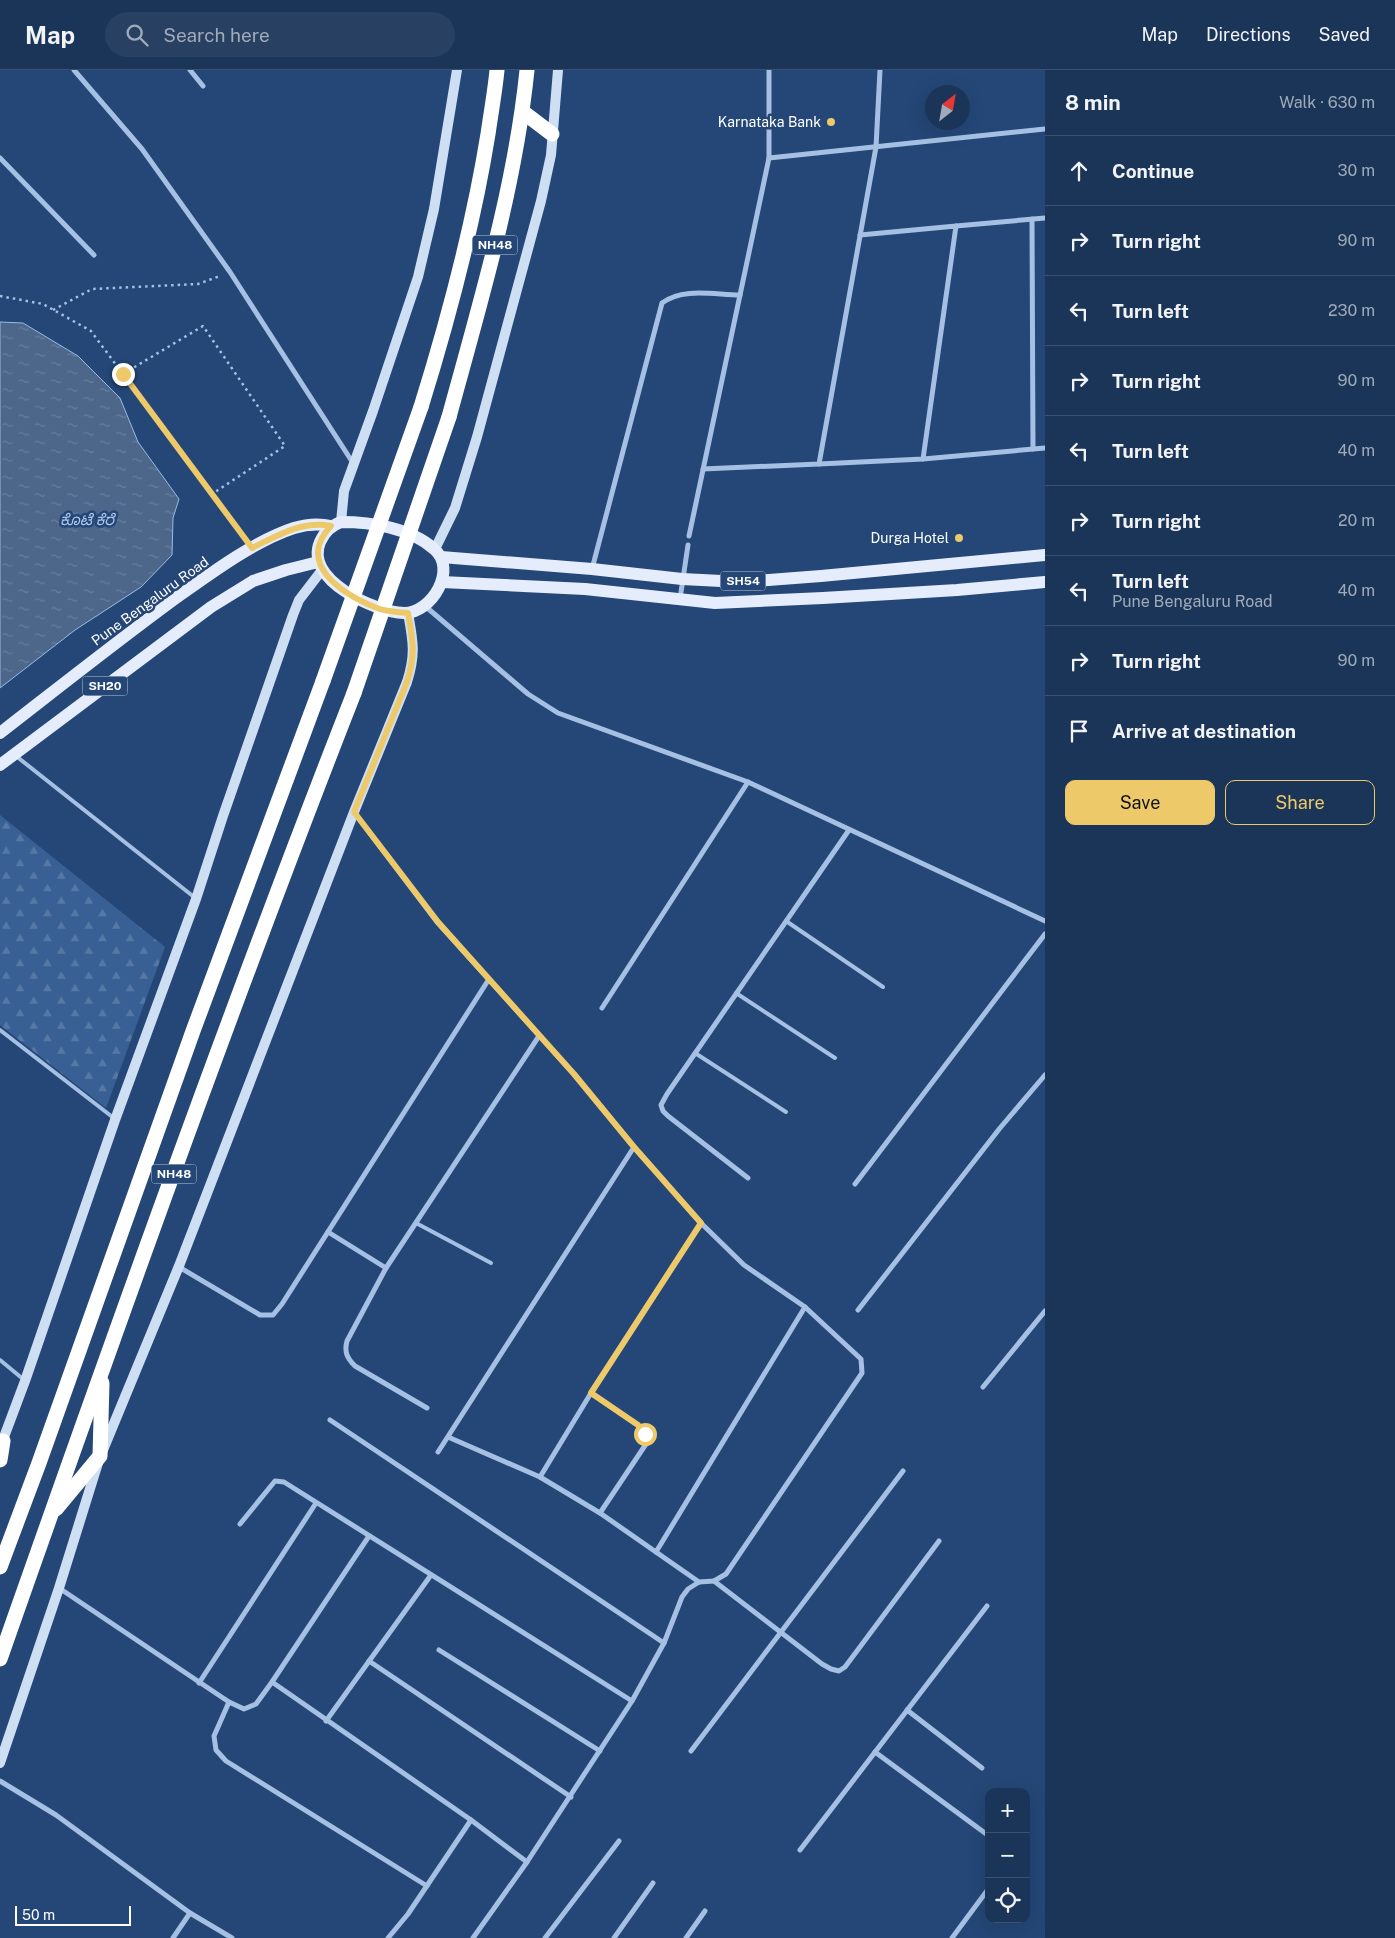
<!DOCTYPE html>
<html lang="en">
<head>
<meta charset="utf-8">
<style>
  body { margin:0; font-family:"Public Sans","Noto Sans Kannada",sans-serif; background:#284062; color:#f1f3f6 }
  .controls { position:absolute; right:15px; bottom:15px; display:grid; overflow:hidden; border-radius:10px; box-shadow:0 5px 20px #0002 }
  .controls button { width:45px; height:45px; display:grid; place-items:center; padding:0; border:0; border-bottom:1px solid #39506f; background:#1b3559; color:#f1f3f6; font:25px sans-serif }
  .compass { position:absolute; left:925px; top:15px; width:45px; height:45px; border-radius:50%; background:#1b3559; box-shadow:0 5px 20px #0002; rotate:31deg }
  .scale { position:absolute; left:15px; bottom:12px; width:116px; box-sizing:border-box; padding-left:5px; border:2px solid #fff; border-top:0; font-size:14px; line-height:18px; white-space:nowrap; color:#fff; -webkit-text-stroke:4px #244777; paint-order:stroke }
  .stop { position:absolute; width:15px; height:15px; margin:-11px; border:4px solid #edc969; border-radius:50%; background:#fff }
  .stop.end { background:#edc969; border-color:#fff; box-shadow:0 1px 5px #0008 }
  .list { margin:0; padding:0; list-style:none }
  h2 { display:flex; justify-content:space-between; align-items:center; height:65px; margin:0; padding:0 20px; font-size:21px }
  h2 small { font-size:16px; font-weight:400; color:#a0abba }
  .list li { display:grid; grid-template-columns:32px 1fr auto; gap:15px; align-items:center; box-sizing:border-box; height:70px; padding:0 20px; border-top:1px solid #39506f }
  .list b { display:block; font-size:19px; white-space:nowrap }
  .list p { margin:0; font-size:16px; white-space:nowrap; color:#a0abba }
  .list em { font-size:16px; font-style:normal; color:#a0abba }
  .actions { display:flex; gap:10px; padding:15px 20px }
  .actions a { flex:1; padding:11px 0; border:1px solid #edc969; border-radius:10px; text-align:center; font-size:18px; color:#edc969 }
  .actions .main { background:#edc969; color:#111 }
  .icon { flex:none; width:28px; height:28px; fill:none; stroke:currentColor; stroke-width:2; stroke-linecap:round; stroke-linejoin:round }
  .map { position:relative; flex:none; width:1045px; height:1868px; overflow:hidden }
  header { display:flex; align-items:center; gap:30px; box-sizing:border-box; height:70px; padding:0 25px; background:#1b3559; border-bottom:1px solid #39506f }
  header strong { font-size:24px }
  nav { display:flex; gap:28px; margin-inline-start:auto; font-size:18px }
  .search { width:350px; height:45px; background:#284062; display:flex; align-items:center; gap:12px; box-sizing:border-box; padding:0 18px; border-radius:28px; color:#a0abba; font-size:19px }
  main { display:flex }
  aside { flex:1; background:#1b3559 }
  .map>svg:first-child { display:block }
</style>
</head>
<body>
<header>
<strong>Map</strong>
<div class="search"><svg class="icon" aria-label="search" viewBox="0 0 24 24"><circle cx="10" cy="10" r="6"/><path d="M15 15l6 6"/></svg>Search here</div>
<nav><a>Map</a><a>Directions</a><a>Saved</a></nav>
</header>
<main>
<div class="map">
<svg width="1045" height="1868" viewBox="0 0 1045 1868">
  <defs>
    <pattern id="forest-firs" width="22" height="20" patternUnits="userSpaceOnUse" patternTransform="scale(1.25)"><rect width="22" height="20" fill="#386095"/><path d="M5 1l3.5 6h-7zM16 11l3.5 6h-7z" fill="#5678a5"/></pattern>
    <pattern id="water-ripples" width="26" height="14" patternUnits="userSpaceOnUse" patternTransform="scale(1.25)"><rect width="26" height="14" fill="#4d678b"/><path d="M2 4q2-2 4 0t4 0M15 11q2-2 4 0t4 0" fill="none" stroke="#687e9c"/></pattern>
  </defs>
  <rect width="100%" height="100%" fill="#244777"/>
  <polygon fill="url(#forest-firs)" points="0,745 165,877 106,1038 0,955"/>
  <polygon fill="url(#water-ripples)" stroke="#9abbe4" points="0,252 23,253 78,286 120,328 138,372 179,429 173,448 172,485 141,517 75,560 0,618"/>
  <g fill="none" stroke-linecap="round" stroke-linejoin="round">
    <g stroke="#a5c0e3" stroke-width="2.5" stroke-dasharray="2.5 4" stroke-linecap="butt">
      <polyline points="0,226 43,234 91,261 244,468"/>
      <polyline points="53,240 92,219 198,214 220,206"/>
      <polyline points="123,304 203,256 285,376 212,424"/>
    </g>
    <g stroke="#a5c0e3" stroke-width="4">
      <polyline points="16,686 194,827"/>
      <polyline points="786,851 883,917"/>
      <polyline points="736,923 835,988"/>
      <polyline points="0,960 115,1049"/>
      <polyline points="695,983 786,1042"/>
      <polyline points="416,1153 491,1193"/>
      <polyline points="0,1290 23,1309"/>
    </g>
    <g stroke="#a5c0e3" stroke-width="5">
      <polyline points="74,0 142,79 230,202 353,393"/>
      <polyline points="190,0 203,16"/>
      <polyline points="769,0 769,88"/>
      <polyline points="0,88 94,185"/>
      <polyline points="1032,149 1033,379"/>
      <polyline points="956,156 1045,148"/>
      <polyline points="923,389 1045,378"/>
      <polyline points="819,394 923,389 956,156 860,165"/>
      <polyline points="703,399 819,394 876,77 880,0"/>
      <polyline points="689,466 769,88 1045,59"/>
      <path d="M592,499l70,-266c21,-16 53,-8 78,-8"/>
      <polyline points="680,529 688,475"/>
      <polyline points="425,536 528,624 558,643 748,712 1045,851"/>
      <polyline points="354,742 437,852 573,1003 634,1077 701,1153 744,1195 805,1237 861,1289 862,1303 726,1504 714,1511 699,1512 688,1519 682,1527 664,1573 632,1631 527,1792 473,1868"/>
      <polyline points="602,938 748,712"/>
      <polyline points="748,1108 668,1046 663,1041 661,1035 667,1024 849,760"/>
      <polyline points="855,1114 1045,864"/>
      <polyline points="328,1162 386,1198"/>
      <polyline points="179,1197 260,1245 273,1245 282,1234 489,909"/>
      <polyline points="858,1240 1000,1058 1045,1005"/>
      <polyline points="983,1317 1045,1241"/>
      <polyline points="591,1323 638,1355 645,1364 646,1374 600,1443"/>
      <path d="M427,1338l-72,-42c-8,-8 -11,-14 -8,-25l39,-73 153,-232"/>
      <polyline points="330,1350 664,1573"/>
      <polyline points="448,1367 540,1407 600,1443 699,1512"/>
      <polyline points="438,1382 634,1077"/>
      <polyline points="540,1407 591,1323 701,1153"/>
      <polyline points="240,1454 275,1411 284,1412 632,1631"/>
      <polyline points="656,1482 805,1237"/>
      <polyline points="714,1511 822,1594 831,1599 839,1601 845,1597 939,1471"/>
      <polyline points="59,1518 229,1632 244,1639 256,1634 272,1612 369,1466"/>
      <polyline points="439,1580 600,1681"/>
      <polyline points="369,1591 571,1727"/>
      <polyline points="272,1612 471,1750 527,1792"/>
      <polyline points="199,1613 316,1433"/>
      <polyline points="229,1632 214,1666 216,1680 226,1691 427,1816"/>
      <polyline points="907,1640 982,1698"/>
      <polyline points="326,1651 431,1505"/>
      <polyline points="691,1681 903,1401"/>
      <polyline points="875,1682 989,1766"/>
      <polyline points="0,1711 56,1745 190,1843 232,1868"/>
      <polyline points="800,1780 987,1536"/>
      <polyline points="173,1868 190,1843"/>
      <polyline points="388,1868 408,1844 471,1750"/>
      <polyline points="545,1868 619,1771"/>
      <polyline points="614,1868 653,1813"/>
      <polyline points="686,1868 705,1841"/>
      <polyline points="952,1868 989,1818"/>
    </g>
    <g stroke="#cedef3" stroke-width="10">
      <polyline points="341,452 344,421 373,341 418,207 434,139 457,0"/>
      <polyline points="435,479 455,438 477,367 541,131 551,85 558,0"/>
      <polyline points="1,1375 25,1311 115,1050 196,829 223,746 293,545 299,530 322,500"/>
      <path d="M103,1380l76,-184 175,-454 53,-130c9,-28 6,-41 1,-69"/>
      <polyline points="0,1693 59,1518 98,1393"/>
    </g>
    <g stroke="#e5edfc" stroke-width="12">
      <path d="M341,452c30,0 70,6 93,27 24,20 -2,64 -30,64 -29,-1 -100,-33 -84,-71 5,-11 11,-16 21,-20z"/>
      <polyline points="441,487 592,499 682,509 741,512 821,506 1045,485"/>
      <polyline points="442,512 585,519 715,533 823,528 957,520 1045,512"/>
      <path d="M0,663c58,-45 116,-91 176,-135 34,-24 78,-57 118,-70 13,-4 24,-5 37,-2"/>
      <polyline points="0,695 211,537 253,511 286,500 318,492"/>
    </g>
    <g stroke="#fff" stroke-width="15">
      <polyline points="523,42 552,64"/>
      <path d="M421,337c28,-90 52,-180 67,-273 3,-21 7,-43 9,-64"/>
      <path d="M449,347c31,-114 66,-229 78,-347"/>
      <polyline points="0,1390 3,1371"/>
      <polyline points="56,1439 100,1386 102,1313"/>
      <polyline points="0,1497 39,1393 193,961 323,611"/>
      <path d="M0,1589c114,-324 229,-647 354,-966"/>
    </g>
    <g stroke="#fff" stroke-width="15">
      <polyline points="323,611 421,337"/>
      <polyline points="354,623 449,347"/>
    </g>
  </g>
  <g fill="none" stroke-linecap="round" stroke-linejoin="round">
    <path stroke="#edc969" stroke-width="6" d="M123,304l129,174c25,-12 50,-28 79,-22 -37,38 13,69 46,82 10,4 21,4 31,5 5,29 8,40 -1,69l-53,130 84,110 136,152 60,73 67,76 -110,170 47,32 7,9"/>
  </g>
  <g fill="#edc969" stroke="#244777" stroke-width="2">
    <circle cx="831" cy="52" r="5"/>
    <circle cx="959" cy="468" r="5"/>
  </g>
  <g text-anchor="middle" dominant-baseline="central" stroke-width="5" stroke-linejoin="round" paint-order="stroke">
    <g fill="#244777" stroke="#bdc8d6" stroke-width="1">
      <rect x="472.5" y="165.5" width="45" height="19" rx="4"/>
      <rect x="720.5" y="501.5" width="45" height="19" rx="4"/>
      <rect x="82.5" y="606.5" width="45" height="19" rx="4"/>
      <rect x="151.5" y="1094.5" width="45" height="19" rx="4"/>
    </g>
    <g font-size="12" font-weight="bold" fill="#fff">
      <text x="495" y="175">NH48</text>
      <text x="743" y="511">SH54</text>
      <text x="105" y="616">SH20</text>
      <text x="174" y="1104">NH48</text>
    </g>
    <g font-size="14" fill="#fff" stroke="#244777" text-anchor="end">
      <text x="821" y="52">Karnataka Bank</text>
      <text x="949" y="468">Durga Hotel</text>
    </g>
    <g font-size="14" fill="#fff" stroke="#244777">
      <text transform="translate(150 531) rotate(-36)">Pune Bengaluru Road</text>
    </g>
    <g font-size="15" font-style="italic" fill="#b0caeb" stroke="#244777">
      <text x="87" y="449">ಕೊಟೆ ಕೆರೆ</text>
    </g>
  </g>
</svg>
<div class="controls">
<button>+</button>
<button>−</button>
<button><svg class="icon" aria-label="locate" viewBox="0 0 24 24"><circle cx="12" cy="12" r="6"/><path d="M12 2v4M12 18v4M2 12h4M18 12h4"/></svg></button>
</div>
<svg class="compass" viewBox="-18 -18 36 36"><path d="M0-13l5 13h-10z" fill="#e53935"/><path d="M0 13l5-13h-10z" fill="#a0abba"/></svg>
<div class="scale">50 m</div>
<div class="stop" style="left:645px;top:1364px"></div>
<div class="stop end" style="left:123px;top:304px"></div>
</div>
<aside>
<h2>8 min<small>Walk · 630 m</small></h2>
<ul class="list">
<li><svg class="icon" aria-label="ahead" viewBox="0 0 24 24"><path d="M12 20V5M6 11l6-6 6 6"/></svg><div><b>Continue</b></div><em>30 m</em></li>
<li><svg class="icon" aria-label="right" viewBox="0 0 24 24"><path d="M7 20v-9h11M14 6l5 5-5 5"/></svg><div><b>Turn right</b></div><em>90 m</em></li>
<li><svg class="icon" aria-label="left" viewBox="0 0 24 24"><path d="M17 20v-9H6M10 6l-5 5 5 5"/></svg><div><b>Turn left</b></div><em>230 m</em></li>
<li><svg class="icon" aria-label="right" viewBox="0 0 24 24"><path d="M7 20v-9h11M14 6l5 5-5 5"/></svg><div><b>Turn right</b></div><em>90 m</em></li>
<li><svg class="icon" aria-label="left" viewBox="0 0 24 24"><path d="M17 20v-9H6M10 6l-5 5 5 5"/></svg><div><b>Turn left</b></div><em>40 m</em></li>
<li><svg class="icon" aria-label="right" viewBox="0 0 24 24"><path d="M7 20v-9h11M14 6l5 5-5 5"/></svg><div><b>Turn right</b></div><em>20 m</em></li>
<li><svg class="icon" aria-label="left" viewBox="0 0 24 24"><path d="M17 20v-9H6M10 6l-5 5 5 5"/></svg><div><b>Turn left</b><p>Pune Bengaluru Road</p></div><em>40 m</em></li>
<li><svg class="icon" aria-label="right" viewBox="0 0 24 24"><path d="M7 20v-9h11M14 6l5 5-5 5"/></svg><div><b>Turn right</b></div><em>90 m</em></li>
<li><svg class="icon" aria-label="arrive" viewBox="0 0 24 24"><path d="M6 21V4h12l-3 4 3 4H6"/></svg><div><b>Arrive at destination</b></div></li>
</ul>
<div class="actions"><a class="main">Save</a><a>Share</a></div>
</aside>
</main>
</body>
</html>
